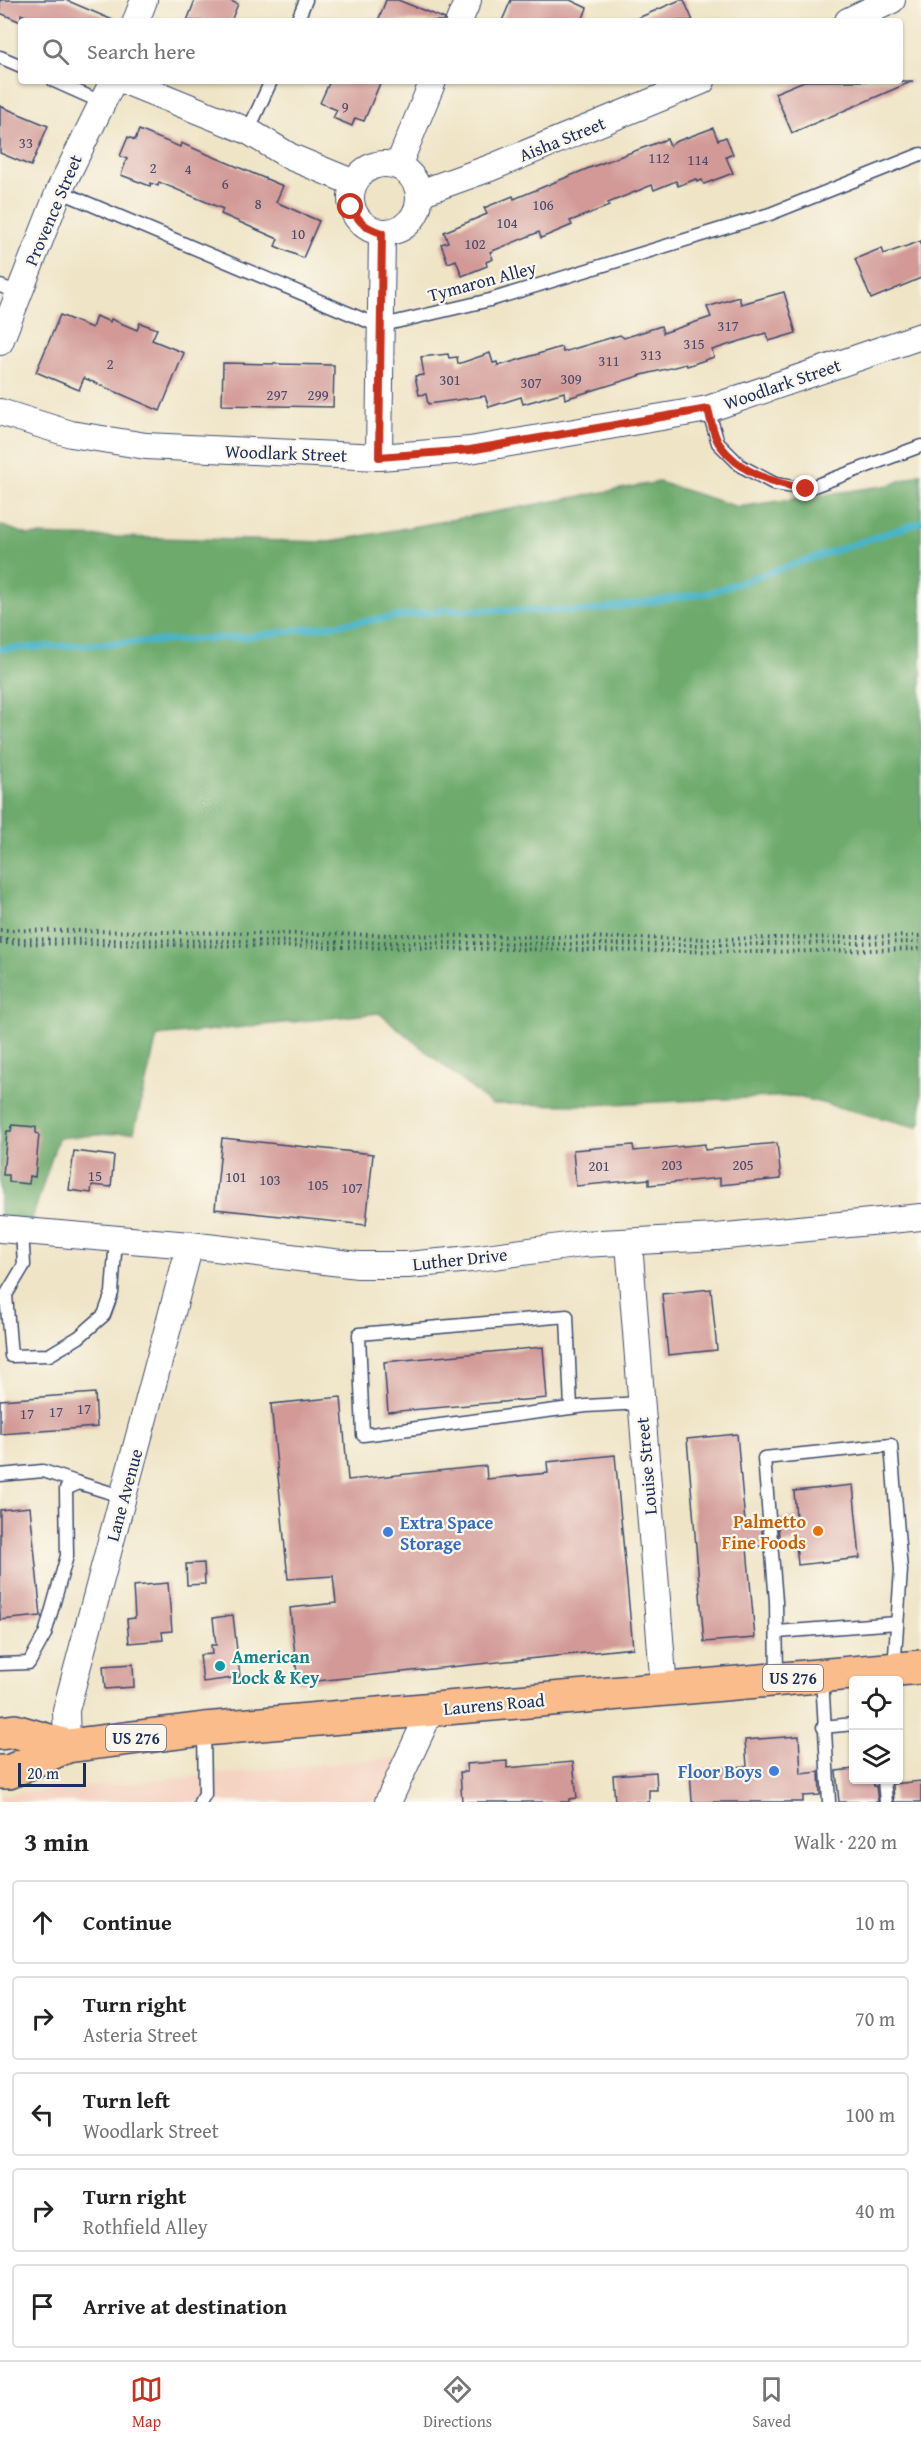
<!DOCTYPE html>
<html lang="en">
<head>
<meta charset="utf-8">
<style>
  body { margin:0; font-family:"Gentium Book Plus",serif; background:#f2f2f2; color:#222 }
  .controls { position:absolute; right:18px; bottom:18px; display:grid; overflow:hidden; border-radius:6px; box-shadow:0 2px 4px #0004 }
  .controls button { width:54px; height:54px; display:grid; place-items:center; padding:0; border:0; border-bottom:2px solid #e0e0e0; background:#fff; color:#222; font:30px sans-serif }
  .scale { position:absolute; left:18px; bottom:15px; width:68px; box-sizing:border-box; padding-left:6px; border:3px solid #1b2f5e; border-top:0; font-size:16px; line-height:21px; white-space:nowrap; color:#1b2f5e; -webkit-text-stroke:4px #fbf7ec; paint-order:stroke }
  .stop { position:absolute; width:18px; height:18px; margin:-14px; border:4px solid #c8321e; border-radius:50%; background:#fff }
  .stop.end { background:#c8321e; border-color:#fff; box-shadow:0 2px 6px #0008 }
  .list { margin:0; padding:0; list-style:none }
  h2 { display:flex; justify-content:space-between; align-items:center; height:78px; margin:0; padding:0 24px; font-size:26px }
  h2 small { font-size:20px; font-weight:400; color:#767676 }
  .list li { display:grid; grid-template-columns:39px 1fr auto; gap:18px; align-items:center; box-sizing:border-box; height:84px; margin:0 12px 12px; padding:0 12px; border:2px solid #e0e0e0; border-radius:6px }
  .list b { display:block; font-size:22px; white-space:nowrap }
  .list p { margin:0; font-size:20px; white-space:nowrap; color:#767676 }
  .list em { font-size:20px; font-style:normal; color:#767676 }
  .icon { flex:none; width:33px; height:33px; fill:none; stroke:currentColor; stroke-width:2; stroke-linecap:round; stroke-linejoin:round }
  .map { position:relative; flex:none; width:921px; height:1802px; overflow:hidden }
  .search { position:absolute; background:#fff; box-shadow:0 2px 4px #0004; left:18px; right:18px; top:18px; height:66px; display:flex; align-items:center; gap:15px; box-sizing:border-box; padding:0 21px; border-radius:6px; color:#767676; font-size:22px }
  .sheet { height:558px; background:#fff }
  nav { display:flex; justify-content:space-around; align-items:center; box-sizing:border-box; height:84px; border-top:2px solid #e0e0e0; background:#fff; font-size:16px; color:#767676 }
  nav a { display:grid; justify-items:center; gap:3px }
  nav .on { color:#c8321e }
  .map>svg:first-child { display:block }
</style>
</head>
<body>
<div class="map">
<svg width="921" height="1802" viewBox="0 0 921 1802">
  <rect width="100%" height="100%" fill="#fbf7ec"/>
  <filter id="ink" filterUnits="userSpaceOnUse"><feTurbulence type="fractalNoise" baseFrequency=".0167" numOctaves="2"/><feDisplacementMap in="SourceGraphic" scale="12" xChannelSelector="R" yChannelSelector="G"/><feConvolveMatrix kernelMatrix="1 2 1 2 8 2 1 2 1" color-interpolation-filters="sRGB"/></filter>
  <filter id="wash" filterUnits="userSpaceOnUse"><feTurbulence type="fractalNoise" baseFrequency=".008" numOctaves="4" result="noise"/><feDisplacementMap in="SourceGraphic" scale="24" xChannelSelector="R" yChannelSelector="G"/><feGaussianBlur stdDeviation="1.35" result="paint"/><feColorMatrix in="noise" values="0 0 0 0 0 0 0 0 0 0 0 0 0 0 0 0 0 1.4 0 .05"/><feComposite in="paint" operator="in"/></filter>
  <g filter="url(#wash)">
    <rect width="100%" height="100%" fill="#efe4c6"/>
    <polygon fill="#f5d3c2" points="414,1756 396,1802 0,1802 0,1795"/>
    <polygon fill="#6daa6c" stroke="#446c65" stroke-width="1.5" points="921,473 921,1123 917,1127 794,1096 589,1105 491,1104 379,1013 157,1036 134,1132 58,1138 31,1222 0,1218 0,525 28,535 329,542 659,482 738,507 890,485"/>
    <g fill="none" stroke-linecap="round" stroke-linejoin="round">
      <polyline stroke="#49b4c7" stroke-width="7" points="0,649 247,637 446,610 588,611 708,593 921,522"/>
    </g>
    <g id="blocks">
      <g fill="#d29996">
        <polygon points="0,0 66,0 115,21 38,21 21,14 21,22 0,13"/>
        <polygon points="195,0 228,0 238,4 231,21 187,21"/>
        <polygon points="386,0 398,0 445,19 444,21 378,21"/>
        <polygon points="511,0 570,0 587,8 582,21 502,21"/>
        <polygon points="680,0 684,0 693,21 631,21"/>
        <polygon points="330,81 381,81 364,121 355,118 352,126 333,118 337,110 320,103"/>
        <polygon points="804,81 913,81 792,133 775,93"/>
        <polygon points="0,106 48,126 31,166 0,153"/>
        <polygon points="713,128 718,140 726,137 733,154 726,157 733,173 704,184 702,180 697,182 696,179 678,186 676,181 654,190 652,185 608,203 609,206 570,221 572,225 541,238 539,232 490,252 493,259 486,262 487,266 462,276 456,260 448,263 441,244 448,242 444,232 487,214 484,208 513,196 514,199 589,168 667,139 670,146 675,142"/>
        <polygon points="139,130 180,147 181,143 283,186 276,202 319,221 303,258 275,246 278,239 221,214 223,209 159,182 158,186 151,183 150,186 121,175 127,159 120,156 128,137 135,140"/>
        <polygon points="921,241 921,278 871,299 855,259 882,248 884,254"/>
        <polygon points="784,292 796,333 769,341 766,333 712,350 714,357 687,366 686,364 642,375 565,399 564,392 523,404 521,397 489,407 485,396 428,404 426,394 419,395 415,376 424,375 421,357 448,354 449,358 457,357 458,364 490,353 493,363 497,362 498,366 561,347 563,352 620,335 624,338 661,326 663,333 711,317 707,307 739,297 741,304"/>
        <polygon points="60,315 92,328 96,316 110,322 111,319 137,330 140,323 157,329 152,340 184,353 160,411 84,378 79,390 36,372"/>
        <polygon points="223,363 334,365 333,407 222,405"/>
        <polygon points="12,1125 36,1127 36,1133 39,1134 35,1177 30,1176 29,1184 9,1182 9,1175 3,1175 7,1131 11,1131"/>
        <polygon points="222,1138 373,1154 366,1225 215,1209"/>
        <polygon points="777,1143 781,1179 720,1185 720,1178 649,1185 649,1179 576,1186 573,1150 633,1145 634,1151 705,1144 705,1150"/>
        <polygon points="74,1151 114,1156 111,1187 92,1185 91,1193 69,1190"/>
        <polygon points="711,1289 717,1350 668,1355 662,1294"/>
        <polygon points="543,1347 547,1398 388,1412 384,1362"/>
        <polygon points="95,1393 97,1427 0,1434 0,1400"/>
        <polygon points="341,1397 348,1480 486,1466 487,1479 548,1473 547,1462 615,1455 633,1648 298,1683 290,1608 336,1603 333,1576 288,1579 271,1404"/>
        <polygon points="737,1434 745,1522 761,1521 763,1546 747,1548 755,1638 704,1642 687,1439"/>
        <polygon points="853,1485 860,1558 798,1565 796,1543 780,1544 777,1519 796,1517 794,1491"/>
        <polygon points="30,1507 41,1616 0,1620 0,1510"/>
        <polygon points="204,1563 205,1584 187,1585 186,1564"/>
        <polygon points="168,1583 172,1631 162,1632 163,1640 129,1643 127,1619 135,1618 133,1586"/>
        <polygon points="233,1615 240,1677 203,1682 200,1655 212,1654 211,1645 216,1645 213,1618"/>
        <polygon points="133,1664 134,1687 105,1689 103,1666"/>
        <polygon points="799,1736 801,1774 819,1772 820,1795 803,1796 803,1802 692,1802 690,1770 747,1766 745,1740"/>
        <polygon points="507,1761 507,1768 573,1762 577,1798 569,1799 569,1802 462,1802 460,1772 467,1772 466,1764"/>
        <polygon points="854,1769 854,1779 873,1779 874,1786 876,1786 878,1802 839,1802 836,1771"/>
        <polygon points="656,1772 657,1790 649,1790 649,1802 615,1802 613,1775"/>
        <polygon points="921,1781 921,1802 894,1802 893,1784"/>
      </g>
    </g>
  </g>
  <g filter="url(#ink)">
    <use href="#blocks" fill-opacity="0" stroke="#3b4a6e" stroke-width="1.5"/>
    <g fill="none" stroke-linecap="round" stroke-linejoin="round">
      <g stroke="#3b4a6e" stroke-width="15">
        <g id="service">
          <polyline points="297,21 306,0"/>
          <polyline points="0,57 21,66"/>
          <polyline points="54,81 101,102"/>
          <polyline points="248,131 271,81"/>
          <polyline points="59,191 379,326 490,300 770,214 921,154"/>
          <polyline points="0,286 20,293"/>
          <polyline points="708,409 718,443 741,466 775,484 806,489 921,446"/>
          <polyline points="22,1231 24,1265 6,1295 11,1356 49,1355 79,1337 104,1315 112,1293 116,1239"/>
          <polyline points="571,1408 567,1316 359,1334 363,1435 586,1406 641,1403"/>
          <polyline points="0,1475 43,1471 79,1483"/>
          <polyline points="777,1632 897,1623"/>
          <polyline points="0,1664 29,1663 45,1634 67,1556 66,1489 79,1483 124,1497"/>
          <polyline points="822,1677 829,1802"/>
          <polyline points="777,1679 776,1601 764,1458 891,1445 901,1570 894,1669"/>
          <polyline points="823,1727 854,1724"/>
          <polyline points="884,1780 886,1802"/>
          <polyline points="200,1802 205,1794 204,1730"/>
        </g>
      </g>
      <g stroke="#3b4a6e" stroke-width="28">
        <g id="minor">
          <polyline points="136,21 144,0"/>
          <polyline points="459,21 468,0"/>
          <polyline points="848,21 892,0"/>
          <polyline points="125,81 248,131 291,157 354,183"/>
          <circle cx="385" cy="198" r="34"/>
          <polyline points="398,166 433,81"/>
          <polyline points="420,193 490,168 702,81"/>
          <polyline points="0,342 59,191 113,81"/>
          <polyline points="0,412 71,434 146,446 379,457 470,450 708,409 921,336"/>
          <polyline points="379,457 382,233"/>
          <polyline points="0,1229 190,1245 358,1265 407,1265 471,1259 582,1244 716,1237 921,1217"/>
          <polyline points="629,1243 664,1689"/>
          <polyline points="67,1746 66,1710 190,1245"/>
          <polyline points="388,1802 431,1710"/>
        </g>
      </g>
      <g stroke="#3b4a6e" stroke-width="36">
        <g id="primary">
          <polyline points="0,1733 15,1731 67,1746"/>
          <polyline points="0,1772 9,1772 67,1746 204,1729 921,1667"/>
        </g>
      </g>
      <g stroke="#3b4a6e" stroke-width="4" stroke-dasharray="1.5 4.5" stroke-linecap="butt">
        <polyline points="0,930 711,939 921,936"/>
        <polyline points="0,939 690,945 921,942"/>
        <polyline points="0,943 760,952 921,949"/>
      </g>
      <use href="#service" stroke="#fff" stroke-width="12"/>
      <use href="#minor" stroke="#fff" stroke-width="26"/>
      <use href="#primary" stroke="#f9bc8a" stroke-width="33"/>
    </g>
  </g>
  <g fill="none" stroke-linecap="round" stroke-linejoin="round" filter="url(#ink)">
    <path stroke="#c8321e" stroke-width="8" d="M351,207c8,15 14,21 31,26l-3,224 91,-7 238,-41c3,11 5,27 12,36 20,28 53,38 86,44"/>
  </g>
  <circle fill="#e8710a" stroke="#fbf7ec" stroke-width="2" cx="818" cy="1531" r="6"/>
  <g fill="#3f7fe0" stroke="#fbf7ec" stroke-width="2">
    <circle cx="388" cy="1532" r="6"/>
    <circle cx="774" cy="1771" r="6"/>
  </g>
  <circle fill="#0f9aa8" stroke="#fbf7ec" stroke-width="2" cx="220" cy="1666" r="6"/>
  <g text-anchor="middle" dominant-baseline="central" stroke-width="4.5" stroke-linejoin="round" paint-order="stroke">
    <g font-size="15" fill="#494a6c">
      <text x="345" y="106">9</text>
      <text x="26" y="142">33</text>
      <text x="659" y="157">112</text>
      <text x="698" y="159">114</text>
      <text x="153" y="167">2</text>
      <text x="188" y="168">4</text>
      <text x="225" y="183">6</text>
      <text x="258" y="203">8</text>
      <text x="543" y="204">106</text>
      <text x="507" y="222">104</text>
      <text x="298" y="233">10</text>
      <text x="475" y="243">102</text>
      <text x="728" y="325">317</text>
      <text x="694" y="343">315</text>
      <text x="651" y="354">313</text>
      <text x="609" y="360">311</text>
      <text x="110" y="363">2</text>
      <text x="571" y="378">309</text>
      <text x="450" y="379">301</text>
      <text x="531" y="382">307</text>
      <text x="277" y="394">297</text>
      <text x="318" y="394">299</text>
      <text x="672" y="1164">203</text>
      <text x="743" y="1164">205</text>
      <text x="599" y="1165">201</text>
      <text x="95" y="1175">15</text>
      <text x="236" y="1176">101</text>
      <text x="270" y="1179">103</text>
      <text x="318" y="1184">105</text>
      <text x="352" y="1187">107</text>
      <text x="84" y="1408">17</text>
      <text x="56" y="1411">17</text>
      <text x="27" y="1413">17</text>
    </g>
    <g fill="#fbf7ec" stroke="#5e6b89" stroke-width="1.5">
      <rect x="763" y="1665" width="60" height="26" rx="4.5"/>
      <rect x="106" y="1725" width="60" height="26" rx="4.5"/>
    </g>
    <g font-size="16" font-weight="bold" fill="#1b2f5e">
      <text x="793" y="1678">US 276</text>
      <text x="136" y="1738">US 276</text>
    </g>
    <g font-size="18" fill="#1b2f5e" stroke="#fbf7ec">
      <text transform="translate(562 139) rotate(-22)">Aisha Street</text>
      <text transform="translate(53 210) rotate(-67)">Provence Street</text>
      <text transform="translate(482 281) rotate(-15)">Tymaron Alley</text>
      <text transform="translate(782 384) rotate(-19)">Woodlark Street</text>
      <text transform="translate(286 453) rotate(2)">Woodlark Street</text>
      <text transform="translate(460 1259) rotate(-6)">Luther Drive</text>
      <text transform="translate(646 1466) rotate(-95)">Louise Street</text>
      <text transform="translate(124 1495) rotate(-75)">Lane Avenue</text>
      <text transform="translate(494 1704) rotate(-5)">Laurens Road</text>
    </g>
    <g font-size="18" font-weight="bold" fill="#c56008" stroke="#fbf7ec" text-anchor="end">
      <text x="806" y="1521">Palmetto<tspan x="806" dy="21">Fine Foods</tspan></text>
    </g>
    <g font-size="18" font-weight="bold" fill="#366cbe" stroke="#fbf7ec" text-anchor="start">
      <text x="400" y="1522">Extra Space<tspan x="400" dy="21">Storage</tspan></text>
      <text x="762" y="1771" text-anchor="end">Floor Boys</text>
    </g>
    <g font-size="18" font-weight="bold" fill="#0d838f" stroke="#fbf7ec" text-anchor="start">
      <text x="232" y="1656">American<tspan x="232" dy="21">Lock &amp; Key</tspan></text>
    </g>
  </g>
</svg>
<div class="controls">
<button><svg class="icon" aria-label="locate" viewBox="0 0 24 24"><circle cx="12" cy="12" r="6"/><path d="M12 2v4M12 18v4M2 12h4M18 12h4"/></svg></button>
<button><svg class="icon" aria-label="layers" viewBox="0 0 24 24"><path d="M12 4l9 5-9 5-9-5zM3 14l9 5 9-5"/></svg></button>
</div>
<div class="scale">20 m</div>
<div class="stop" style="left:351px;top:207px"></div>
<div class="stop end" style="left:806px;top:489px"></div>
<div class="search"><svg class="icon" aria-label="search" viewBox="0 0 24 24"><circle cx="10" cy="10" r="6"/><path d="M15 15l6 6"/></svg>Search here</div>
</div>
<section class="sheet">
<h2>3 min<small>Walk · 220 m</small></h2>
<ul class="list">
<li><svg class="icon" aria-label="ahead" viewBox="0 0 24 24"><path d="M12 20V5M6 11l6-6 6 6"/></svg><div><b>Continue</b></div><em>10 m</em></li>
<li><svg class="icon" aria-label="right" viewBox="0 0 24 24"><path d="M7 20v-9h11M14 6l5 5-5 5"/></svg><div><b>Turn right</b><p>Asteria Street</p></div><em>70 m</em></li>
<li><svg class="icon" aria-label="left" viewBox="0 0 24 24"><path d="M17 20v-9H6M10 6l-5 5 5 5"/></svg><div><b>Turn left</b><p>Woodlark Street</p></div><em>100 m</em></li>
<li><svg class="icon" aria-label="right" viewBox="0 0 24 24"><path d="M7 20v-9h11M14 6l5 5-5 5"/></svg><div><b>Turn right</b><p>Rothfield Alley</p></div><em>40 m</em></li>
<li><svg class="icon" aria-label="arrive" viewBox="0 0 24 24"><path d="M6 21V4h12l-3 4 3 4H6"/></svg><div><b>Arrive at destination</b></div></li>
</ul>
</section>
<nav>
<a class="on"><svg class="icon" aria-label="map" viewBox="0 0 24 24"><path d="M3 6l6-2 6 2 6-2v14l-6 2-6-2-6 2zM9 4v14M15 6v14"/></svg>Map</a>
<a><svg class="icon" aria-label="directions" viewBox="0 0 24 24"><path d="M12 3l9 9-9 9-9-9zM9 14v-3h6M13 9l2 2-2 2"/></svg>Directions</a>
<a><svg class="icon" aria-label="saved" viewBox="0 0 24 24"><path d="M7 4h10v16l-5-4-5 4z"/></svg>Saved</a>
</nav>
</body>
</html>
